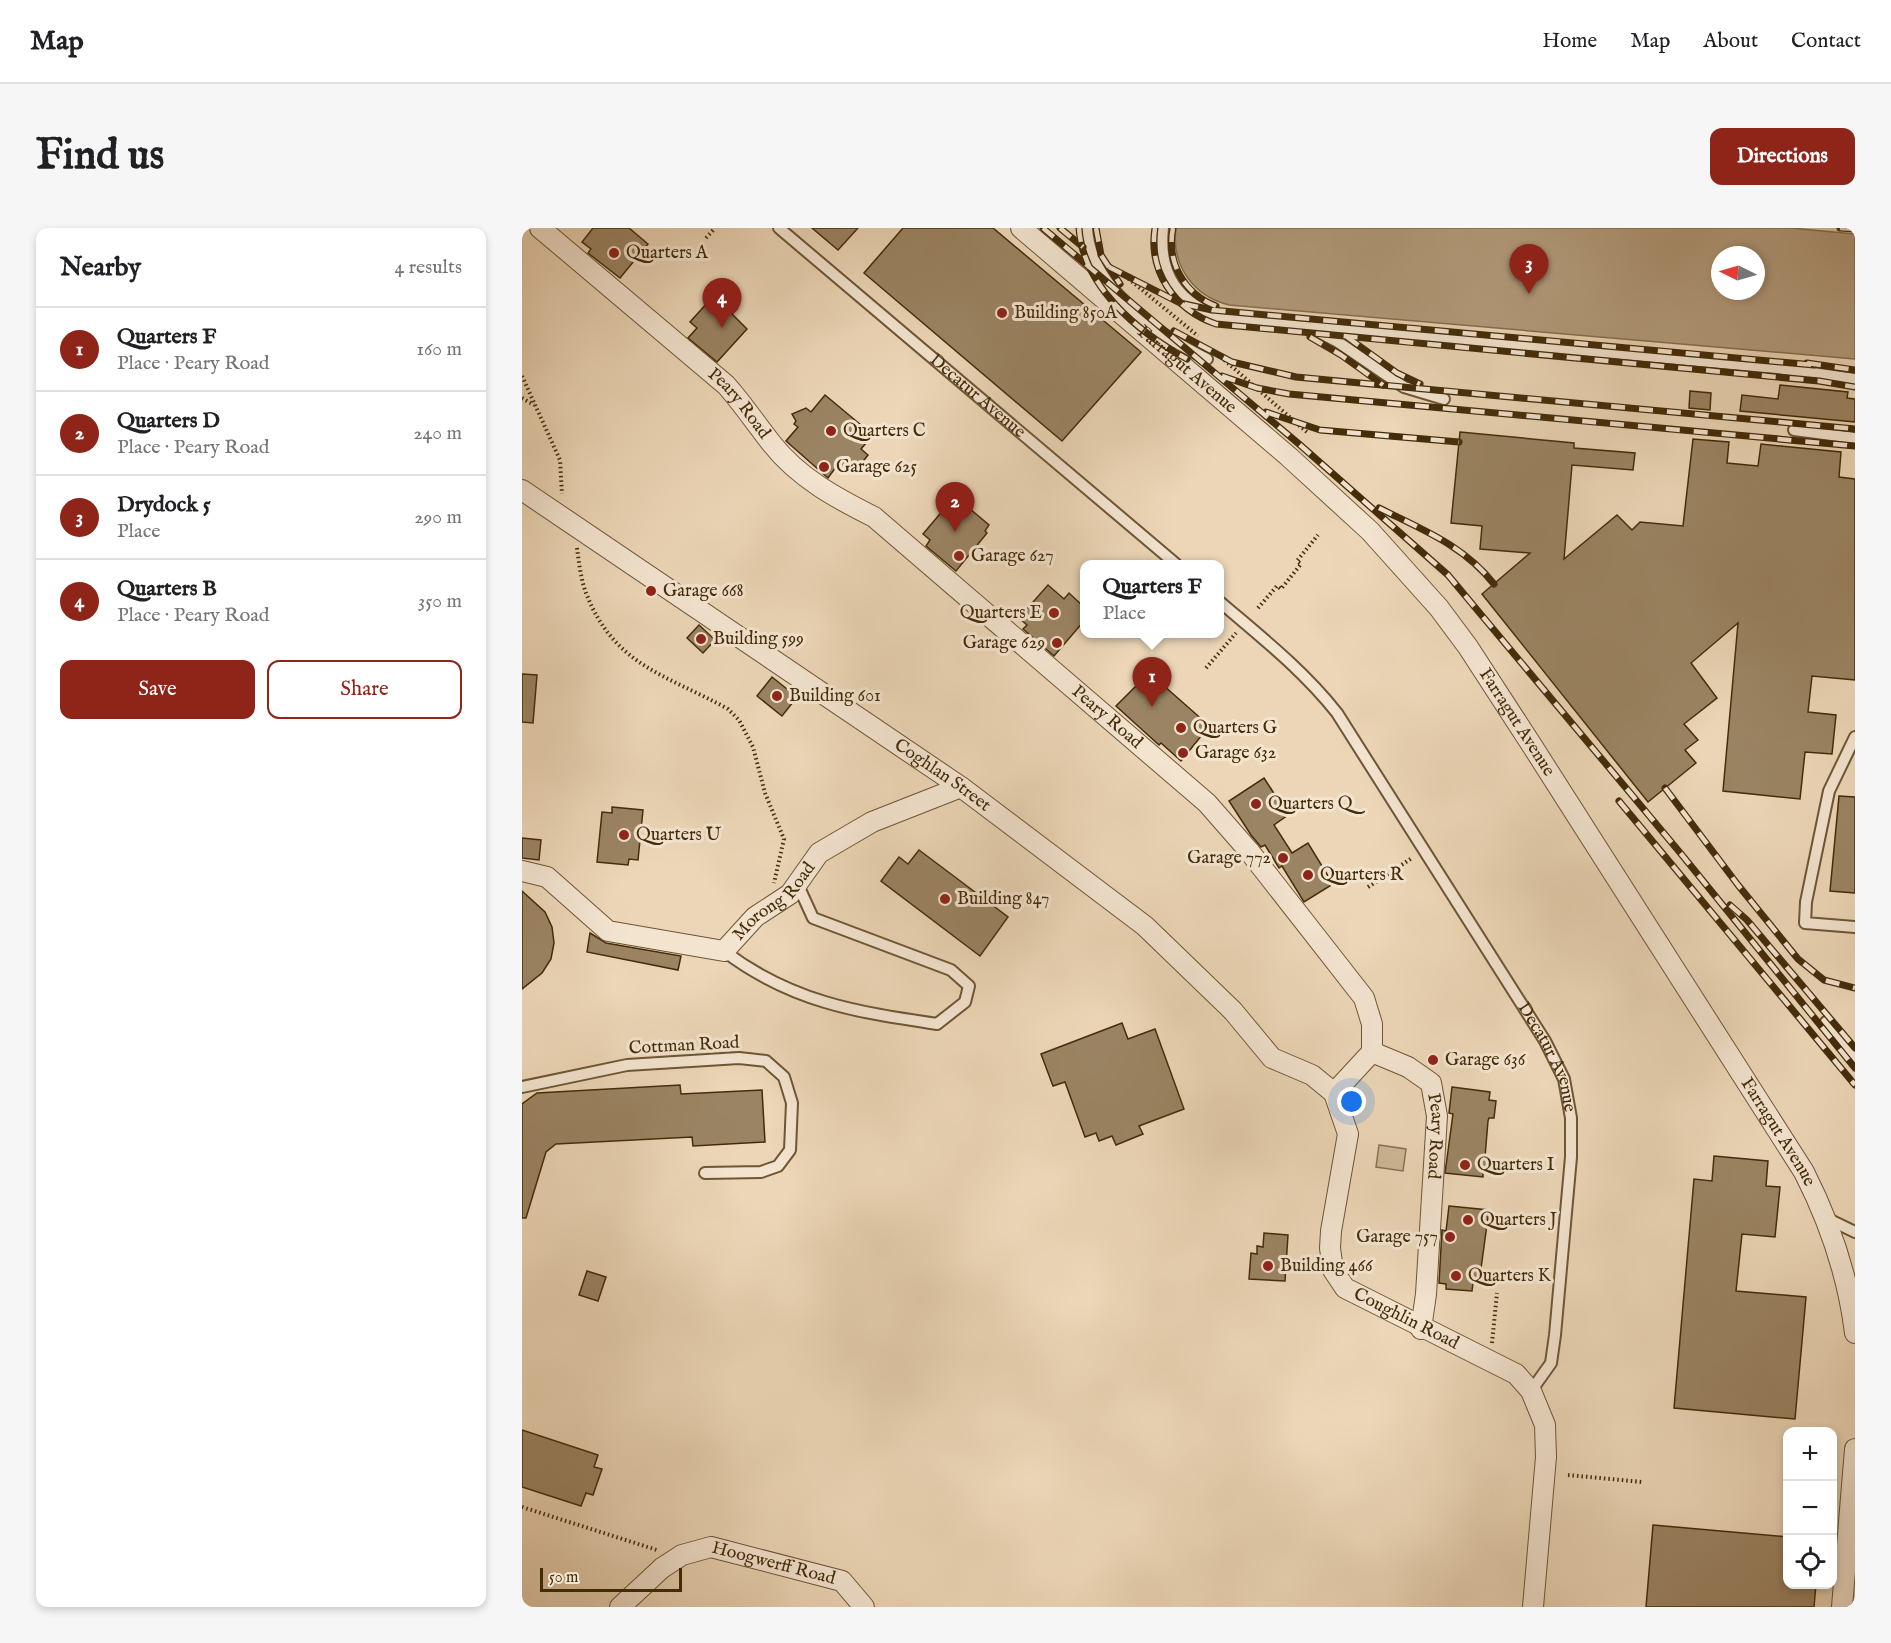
<!DOCTYPE html>
<html lang="en">
<head>
<meta charset="utf-8">
<style>
  body { margin:0; font-family:"IM FELL English",serif; background:#f6f6f6; color:#202124 }
  .controls { position:absolute; right:18px; bottom:18px; display:grid; overflow:hidden; border-radius:12px; box-shadow:0 3px 9px #0003 }
  .controls button { width:54px; height:54px; display:grid; place-items:center; padding:0; border:0; border-bottom:2px solid #e0e0e0; background:#fff; color:#202124; font:30px sans-serif }
  .compass { position:absolute; left:1189px; top:18px; width:54px; height:54px; border-radius:50%; background:#fff; box-shadow:0 3px 9px #0003; rotate:275deg }
  .scale { position:absolute; left:18px; bottom:15px; width:142px; box-sizing:border-box; padding-left:6px; border:3px solid #442c09; border-top:0; font-size:16px; line-height:21px; white-space:nowrap; color:#442c09; -webkit-text-stroke:4px #f3e4d0; paint-order:stroke }
  .you { position:absolute; left:830px; top:874px; width:21px; height:21px; margin:-15px; border:4px solid #fff; border-radius:50%; background:#1a73e8; box-shadow:0 0 0 9px #1a73e833 }
  .badge { display:grid; place-items:center; width:39px; height:39px; border-radius:50%; background:#8f2418; color:#fff; font-size:20px; font-weight:700 }
  .pin { position:absolute; translate:-50% -50px; filter:drop-shadow(0 2px 3px #0008) }
  .pin::after { content:''; position:absolute; top:32px; width:21px; height:18px; background:inherit; clip-path:polygon(0 0,100% 0,50% 100%) }
  .popup { position:absolute; left:558px; top:332px; width:144px; height:78px; box-sizing:border-box; display:grid; place-content:center; border-radius:12px; background:#fff; filter:drop-shadow(0 2px 4px #0005); font-size:20px; white-space:nowrap; color:#757577 }
  .popup b { font-size:22px; color:#202124 }
  .popup::after { content:''; position:absolute; left:50%; top:100%; margin-left:-12px; border:12px solid transparent; border-top-color:#fff }
  .list { margin:0; padding:0; list-style:none }
  h2 { display:flex; justify-content:space-between; align-items:center; height:78px; margin:0; padding:0 24px; font-size:26px }
  h2 small { font-size:20px; font-weight:400; color:#757577 }
  .list li { display:grid; grid-template-columns:39px 1fr auto; gap:18px; align-items:center; box-sizing:border-box; height:84px; padding:0 24px; border-top:2px solid #e0e0e0 }
  .list b { display:block; font-size:22px; white-space:nowrap }
  .list p { margin:0; font-size:20px; white-space:nowrap; color:#757577 }
  .list em { font-size:20px; font-style:normal; color:#757577 }
  .actions { display:flex; gap:12px; padding:18px 24px }
  .actions a { flex:1; padding:14px 0; border:2px solid #8f2418; border-radius:12px; text-align:center; font-size:21px; color:#8f2418 }
  .actions .main { background:#8f2418; color:#fff }
  .icon { flex:none; width:33px; height:33px; fill:none; stroke:currentColor; stroke-width:2; stroke-linecap:round; stroke-linejoin:round }
  .map { position:relative; flex:none; width:1333px; height:1379px; overflow:hidden; border-radius:12px }
  header { display:flex; align-items:center; gap:36px; box-sizing:border-box; height:84px; padding:0 30px; background:#fff; border-bottom:2px solid #e0e0e0 }
  header strong { font-size:28px }
  nav { display:flex; gap:33px; margin-inline-start:auto; font-size:21px }
  .intro { display:flex; align-items:center; justify-content:space-between; box-sizing:border-box; height:144px; padding:0 36px }
  h1 { margin:0; font-size:42px }
  .button { padding:15px 27px; border-radius:12px; background:#8f2418; color:#fff; font-size:21px; font-weight:700 }
  main { display:flex; gap:36px; padding:0 36px }
  aside { flex:1; background:#fff; border-radius:12px; box-shadow:0 3px 9px #0003 }
  .map>svg:first-child { display:block }
</style>
</head>
<body>
<header>
<strong>Map</strong>
<nav><a>Home</a><a>Map</a><a>About</a><a>Contact</a></nav>
</header>
<div class="intro"><h1>Find us</h1><a class="button">Directions</a></div>
<main>
<aside>
<h2>Nearby<small>4 results</small></h2>
<ul class="list">
<li><span class="badge">1</span><div><b>Quarters F</b><p>Place · Peary Road</p></div><em>160 m</em></li>
<li><span class="badge">2</span><div><b>Quarters D</b><p>Place · Peary Road</p></div><em>240 m</em></li>
<li><span class="badge">3</span><div><b>Drydock 5</b><p>Place</p></div><em>290 m</em></li>
<li><span class="badge">4</span><div><b>Quarters B</b><p>Place · Peary Road</p></div><em>350 m</em></li>
</ul>
<div class="actions"><a class="main">Save</a><a>Share</a></div>
</aside>
<div class="map">
<svg width="1333" height="1379" viewBox="0 0 1333 1379">
  <rect width="100%" height="100%" fill="#ecd6b7"/>
  <filter id="stains"><feTurbulence type="fractalNoise" baseFrequency=".00333" numOctaves="4"/><feColorMatrix values="0 0 0 0 .2 0 0 0 0 .09 0 0 0 0 .02 0 0 0 .5 -.17"/></filter>
  <radialGradient id="worn" r=".72"><stop offset=".6" stop-color="#630" stop-opacity="0"/><stop offset="1" stop-color="#630" stop-opacity=".3"/></radialGradient>
  <polygon fill="#cfb999" stroke="#8a7251" stroke-width="1.5" points="857,917 884,921 881,943 854,939"/>
  <path fill="#b39c7c" stroke="#876f4e" stroke-width="1.5" fill-rule="evenodd" d="M654,0h615l64,6v125l-626,-54c-36,-9 -58,-40 -53,-77zM1198,27h36v36h-36z"/>
  <g fill="#9b8463" stroke="#442c09" stroke-width="1.5">
    <polygon points="71,0 107,0 126,16 98,50 66,25 69,21 60,14"/>
    <polygon points="290,0 336,0 316,22"/>
    <polygon points="381,0 471,0 619,124 540,213 342,45"/>
    <polygon points="196,63 215,81 210,86 225,101 195,134 166,110 175,100 168,94"/>
    <polygon points="1258,157 1326,164 1325,170 1333,171 1333,194 1218,183 1220,167 1256,171"/>
    <polygon points="1168,163 1189,165 1188,182 1167,180"/>
    <polygon points="303,167 351,207 339,221 346,227 336,240 330,235 323,244 314,239 306,250 264,213 276,199 272,196 274,193 270,186 284,180 289,184"/>
    <polygon points="938,204 1052,215 1052,220 1113,225 1111,242 1050,237 1042,331 1095,287 1110,302 1118,294 1161,298 1171,211 1207,214 1205,235 1236,238 1239,216 1319,224 1317,249 1333,251 1333,452 1290,448 1286,484 1314,487 1310,526 1283,524 1278,571 1201,563 1216,395 1169,435 1195,470 1162,496 1176,512 1163,522 1174,535 1126,574 960,366 1008,325 958,321 960,298 929,295"/>
    <polygon points="428,274 443,287 448,281 467,297 463,303 465,305 434,343 404,318 408,312 401,306"/>
    <polygon points="526,357 542,371 547,365 562,379 562,393 532,428 501,401 505,397 497,390"/>
    <polygon points="177,397 193,412 181,425 165,410"/>
    <polygon points="0,446 15,447 11,495 0,494"/>
    <polygon points="250,449 275,469 260,488 235,468"/>
    <polygon points="623,449 629,455 633,450 683,494 680,498 684,502 659,533 639,515 637,517 594,478"/>
    <polygon points="742,550 766,587 752,597 770,625 786,615 811,656 782,674 760,638 757,640 743,617 739,619 729,607 707,573"/>
    <polygon points="1317,568 1333,569 1333,665 1308,663"/>
    <polygon points="90,579 121,582 116,632 107,631 106,637 75,634 80,584 90,585"/>
    <polygon points="0,610 19,612 17,632 0,630"/>
    <polygon points="397,622 486,689 458,728 359,653 377,629 386,636"/>
    <polygon points="0,663 23,684 30,699 32,715 29,731 20,745 0,761"/>
    <polygon points="68,705 84,715 159,728 156,742 65,724"/>
    <polygon points="600,795 606,811 633,801 662,881 617,898 621,906 594,917 590,908 577,913 574,905 563,909 543,854 531,858 519,826"/>
    <polygon points="158,857 159,866 240,862 243,914 171,918 170,909 34,916 24,924 4,990 0,990 0,876 15,865"/>
    <polygon points="930,859 968,864 967,872 974,873 972,890 967,890 966,893 963,929 968,929 966,944 961,944 961,949 923,945 931,886 927,885"/>
    <polygon points="1192,928 1246,933 1244,958 1258,959 1253,1009 1220,1006 1214,1063 1284,1069 1273,1191 1152,1180 1172,951 1190,953"/>
    <polygon points="927,978 967,982 957,1055 951,1055 950,1063 924,1061 924,1056 917,1055 920,1002 924,1003"/>
    <polygon points="742,1005 766,1007 763,1053 727,1051 729,1025 735,1026 735,1018 741,1019"/>
    <polygon points="65,1043 84,1049 76,1073 57,1067"/>
    <polygon points="0,1202 76,1227 72,1239 80,1241 71,1267 64,1265 59,1278 0,1259"/>
    <polygon points="1131,1297 1266,1309 1266,1356 1294,1356 1292,1379 1124,1379"/>
  </g>
  <g fill="none" stroke-linecap="round" stroke-linejoin="round">
    <g stroke="#6e5634" stroke-width="14">
      <g id="lane">
        <path id="s1" d="M257,0l397,336"/>
        <path d="M565,0c3,60 71,107 120,131"/>
        <path d="M641,0c-5,47 16,76 60,90l554,50 78,11"/>
        <polyline points="791,101 816,114 882,159 922,171"/>
        <polyline points="1272,202 1333,210"/>
        <path id="s2" d="M698,374c41,35 83,68 117,111l208,328 19,38 7,39v39l-16,178 -4,28 -20,28"/>
        <polyline points="1333,509 1307,563 1284,674 1283,695 1333,699"/>
        <path d="M202,723c67,51 132,61 213,73l28,-22 4,-16 -18,-16 -138,-52 -16,-35"/>
        <polyline points="1304,794 1333,829"/>
        <polyline points="0,859 105,837 217,830 244,833 262,849 270,875 268,922 256,938 239,944 183,945"/>
        <polyline points="1304,990 1333,1004"/>
      </g>
    </g>
    <g stroke="#6e5634" stroke-width="22">
      <g id="street">
        <path id="s3" d="M18,0l186,157c17,19 30,39 46,59 27,34 64,54 102,73l333,286 42,48 115,147 8,26v28l36,15 23,16 6,33 -11,178 -5,35"/>
        <path id="s4" d="M499,0l267,228 82,75 69,77 29,39 63,97 273,428c26,51 44,104 51,161"/>
        <path id="s5" d="M0,262l439,297 184,139 88,85 39,47 40,17 22,18"/>
        <path id="s6" d="M0,643l25,6 61,54 116,20 31,-34 35,-23 29,-41 53,-31 89,-35"/>
        <path id="s7" d="M850,824l-38,41 14,41 -17,97 -1,17 3,22 12,18 171,86 15,17 14,34 1,32 -13,150"/>
        <path id="s8" d="M98,1379l42,-39 20,-13 29,-8 131,34 22,26"/>
        <polyline points="1320,1379 1333,1221"/>
      </g>
    </g>
    <g stroke="#442c09" stroke-width="4" stroke-dasharray="1.5 3" stroke-linecap="butt">
      <polyline points="184,10 193,0"/>
      <polyline points="596,42 676,108"/>
      <polyline points="699,129 787,206"/>
      <polyline points="0,148 38,232 40,266"/>
      <polyline points="0,170 12,177"/>
      <path d="M55,320c2,15 4,32 9,45 28,73 81,82 142,116l11,11 14,27 12,46 19,46 -10,44"/>
      <polyline points="736,380 755,358 759,361 779,336 775,333 796,307"/>
      <polyline points="684,440 714,405"/>
      <polyline points="846,659 890,630"/>
      <polyline points="970,1115 975,1065"/>
      <polyline points="1046,1247 1120,1254"/>
      <polyline points="0,1279 135,1322"/>
    </g>
    <use href="#lane" stroke="#f3e4d0" stroke-width="10"/>
    <use href="#street" stroke="#f3e4d0" stroke-width="20"/>
    <g stroke="#442c09" stroke-width="7">
      <g id="rail">
        <polyline points="521,0 777,216 926,347 1160,627 1333,840"/>
        <polyline points="538,0 561,19"/>
        <path d="M557,0c4,59 59,104 108,131"/>
        <polyline points="574,0 579,27 598,56"/>
        <path d="M633,0c-7,44 20,82 61,96l603,57 36,6"/>
        <path d="M651,0c-7,34 11,66 43,78"/>
        <polyline points="1318,0 1333,1"/>
        <polyline points="587,39 658,75 690,82 1292,137"/>
        <polyline points="652,103 710,134 774,149 1333,201"/>
        <polyline points="788,109 819,127 861,157"/>
        <polyline points="825,109 875,145 898,156"/>
        <polyline points="1285,135 1333,142"/>
        <polyline points="700,148 735,160 767,166 1333,218"/>
        <polyline points="744,184 798,202 937,214"/>
        <path d="M857,280c44,22 84,37 115,76"/>
        <polyline points="1143,560 1216,657 1276,731 1302,752 1333,760"/>
        <polyline points="1097,573 1333,857"/>
        <polyline points="1208,677 1225,692 1333,820"/>
      </g>
    </g>
    <use href="#rail" stroke="#f3e4d0" stroke-width="4.5" stroke-dasharray="14" stroke-linecap="butt"/>
  </g>
  <g fill="#8f2418" stroke="#f3e4d0" stroke-width="2">
    <circle cx="92" cy="25" r="6"/>
    <circle cx="480" cy="85" r="6"/>
    <circle cx="309" cy="203" r="6"/>
    <circle cx="302" cy="239" r="6"/>
    <circle cx="437" cy="328" r="6"/>
    <circle cx="129" cy="363" r="6"/>
    <circle cx="532" cy="385" r="6"/>
    <circle cx="179" cy="411" r="6"/>
    <circle cx="535" cy="415" r="6"/>
    <circle cx="255" cy="468" r="6"/>
    <circle cx="659" cy="500" r="6"/>
    <circle cx="661" cy="525" r="6"/>
    <circle cx="734" cy="576" r="6"/>
    <circle cx="102" cy="607" r="6"/>
    <circle cx="761" cy="630" r="6"/>
    <circle cx="786" cy="647" r="6"/>
    <circle cx="423" cy="671" r="6"/>
    <circle cx="911" cy="832" r="6"/>
    <circle cx="943" cy="937" r="6"/>
    <circle cx="946" cy="992" r="6"/>
    <circle cx="928" cy="1009" r="6"/>
    <circle cx="746" cy="1038" r="6"/>
    <circle cx="934" cy="1048" r="6"/>
  </g>
  <g text-anchor="middle" dominant-baseline="central" stroke-width="6" stroke-linejoin="round" paint-order="stroke">
    <g font-size="18" fill="#442c09" stroke="#f3e4d0" text-anchor="start">
      <text x="104" y="25">Quarters A</text>
      <text x="492" y="85">Building 850A</text>
      <text x="321" y="203">Quarters C</text>
      <text x="314" y="239">Garage 625</text>
      <text x="449" y="328">Garage 627</text>
      <text x="141" y="363">Garage 668</text>
      <text x="520" y="385" text-anchor="end">Quarters E</text>
      <text x="191" y="411">Building 599</text>
      <text x="523" y="415" text-anchor="end">Garage 629</text>
      <text x="267" y="468">Building 601</text>
      <text x="671" y="500">Quarters G</text>
      <text x="673" y="525">Garage 632</text>
      <text x="746" y="576">Quarters Q</text>
      <text x="114" y="607">Quarters U</text>
      <text x="749" y="630" text-anchor="end">Garage 772</text>
      <text x="798" y="647">Quarters R</text>
      <text x="435" y="671">Building 847</text>
      <text x="923" y="832">Garage 636</text>
      <text x="955" y="937">Quarters I</text>
      <text x="958" y="992">Quarters J</text>
      <text x="916" y="1009" text-anchor="end">Garage 757</text>
      <text x="758" y="1038">Building 466</text>
      <text x="946" y="1048">Quarters K</text>
    </g>
    <g font-size="18" fill="#442c09" stroke="#f3e4d0">
      <text stroke="none"><textPath href="#s4" startOffset="218">Farragut Avenue</textPath></text>
      <text stroke="none"><textPath href="#s1" startOffset="260">Decatur Avenue</textPath></text>
      <text stroke="none"><textPath href="#s3" startOffset="266">Peary Road</textPath></text>
      <text stroke="none"><textPath href="#s3" startOffset="752">Peary Road</textPath></text>
      <text stroke="none"><textPath href="#s4" startOffset="704">Farragut Avenue</textPath></text>
      <text stroke="none"><textPath href="#s5" startOffset="508">Coghlan Street</textPath></text>
      <text stroke="none"><textPath href="#s6" startOffset="296">Morong Road</textPath></text>
      <text transform="translate(162 818) rotate(-3)">Cottman Road</text>
      <text stroke="none"><textPath href="#s2" startOffset="566">Decatur Avenue</textPath></text>
      <text stroke="none"><textPath href="#s4" startOffset="1190">Farragut Avenue</textPath></text>
      <text stroke="none"><textPath href="#s3" startOffset="1310">Peary Road</textPath></text>
      <text stroke="none"><textPath href="#s7" startOffset="327">Coughlin Road</textPath></text>
      <text stroke="none"><textPath href="#s8" startOffset="176">Hoogwerff Road</textPath></text>
    </g>
  </g>
  <rect width="100%" height="100%" filter="url(#stains)"/>
  <rect width="100%" height="100%" fill="url(#worn)"/>
</svg>
<div class="controls">
<button>+</button>
<button>−</button>
<button><svg class="icon" aria-label="locate" viewBox="0 0 24 24"><circle cx="12" cy="12" r="6"/><path d="M12 2v4M12 18v4M2 12h4M18 12h4"/></svg></button>
</div>
<svg class="compass" viewBox="-18 -18 36 36"><path d="M0-13l5 13h-10z" fill="#e53935"/><path d="M0 13l5-13h-10z" fill="#757577"/></svg>
<div class="scale">50 m</div>
<div class="you"></div>
<div class="pin badge" style="left:630px;top:479px">1</div>
<div class="popup"><b>Quarters F</b>Place</div>
<div class="pin badge" style="left:433px;top:304px">2</div>
<div class="pin badge" style="left:1007px;top:66px">3</div>
<div class="pin badge" style="left:200px;top:100px">4</div>
</div>
</main>
</body>
</html>
